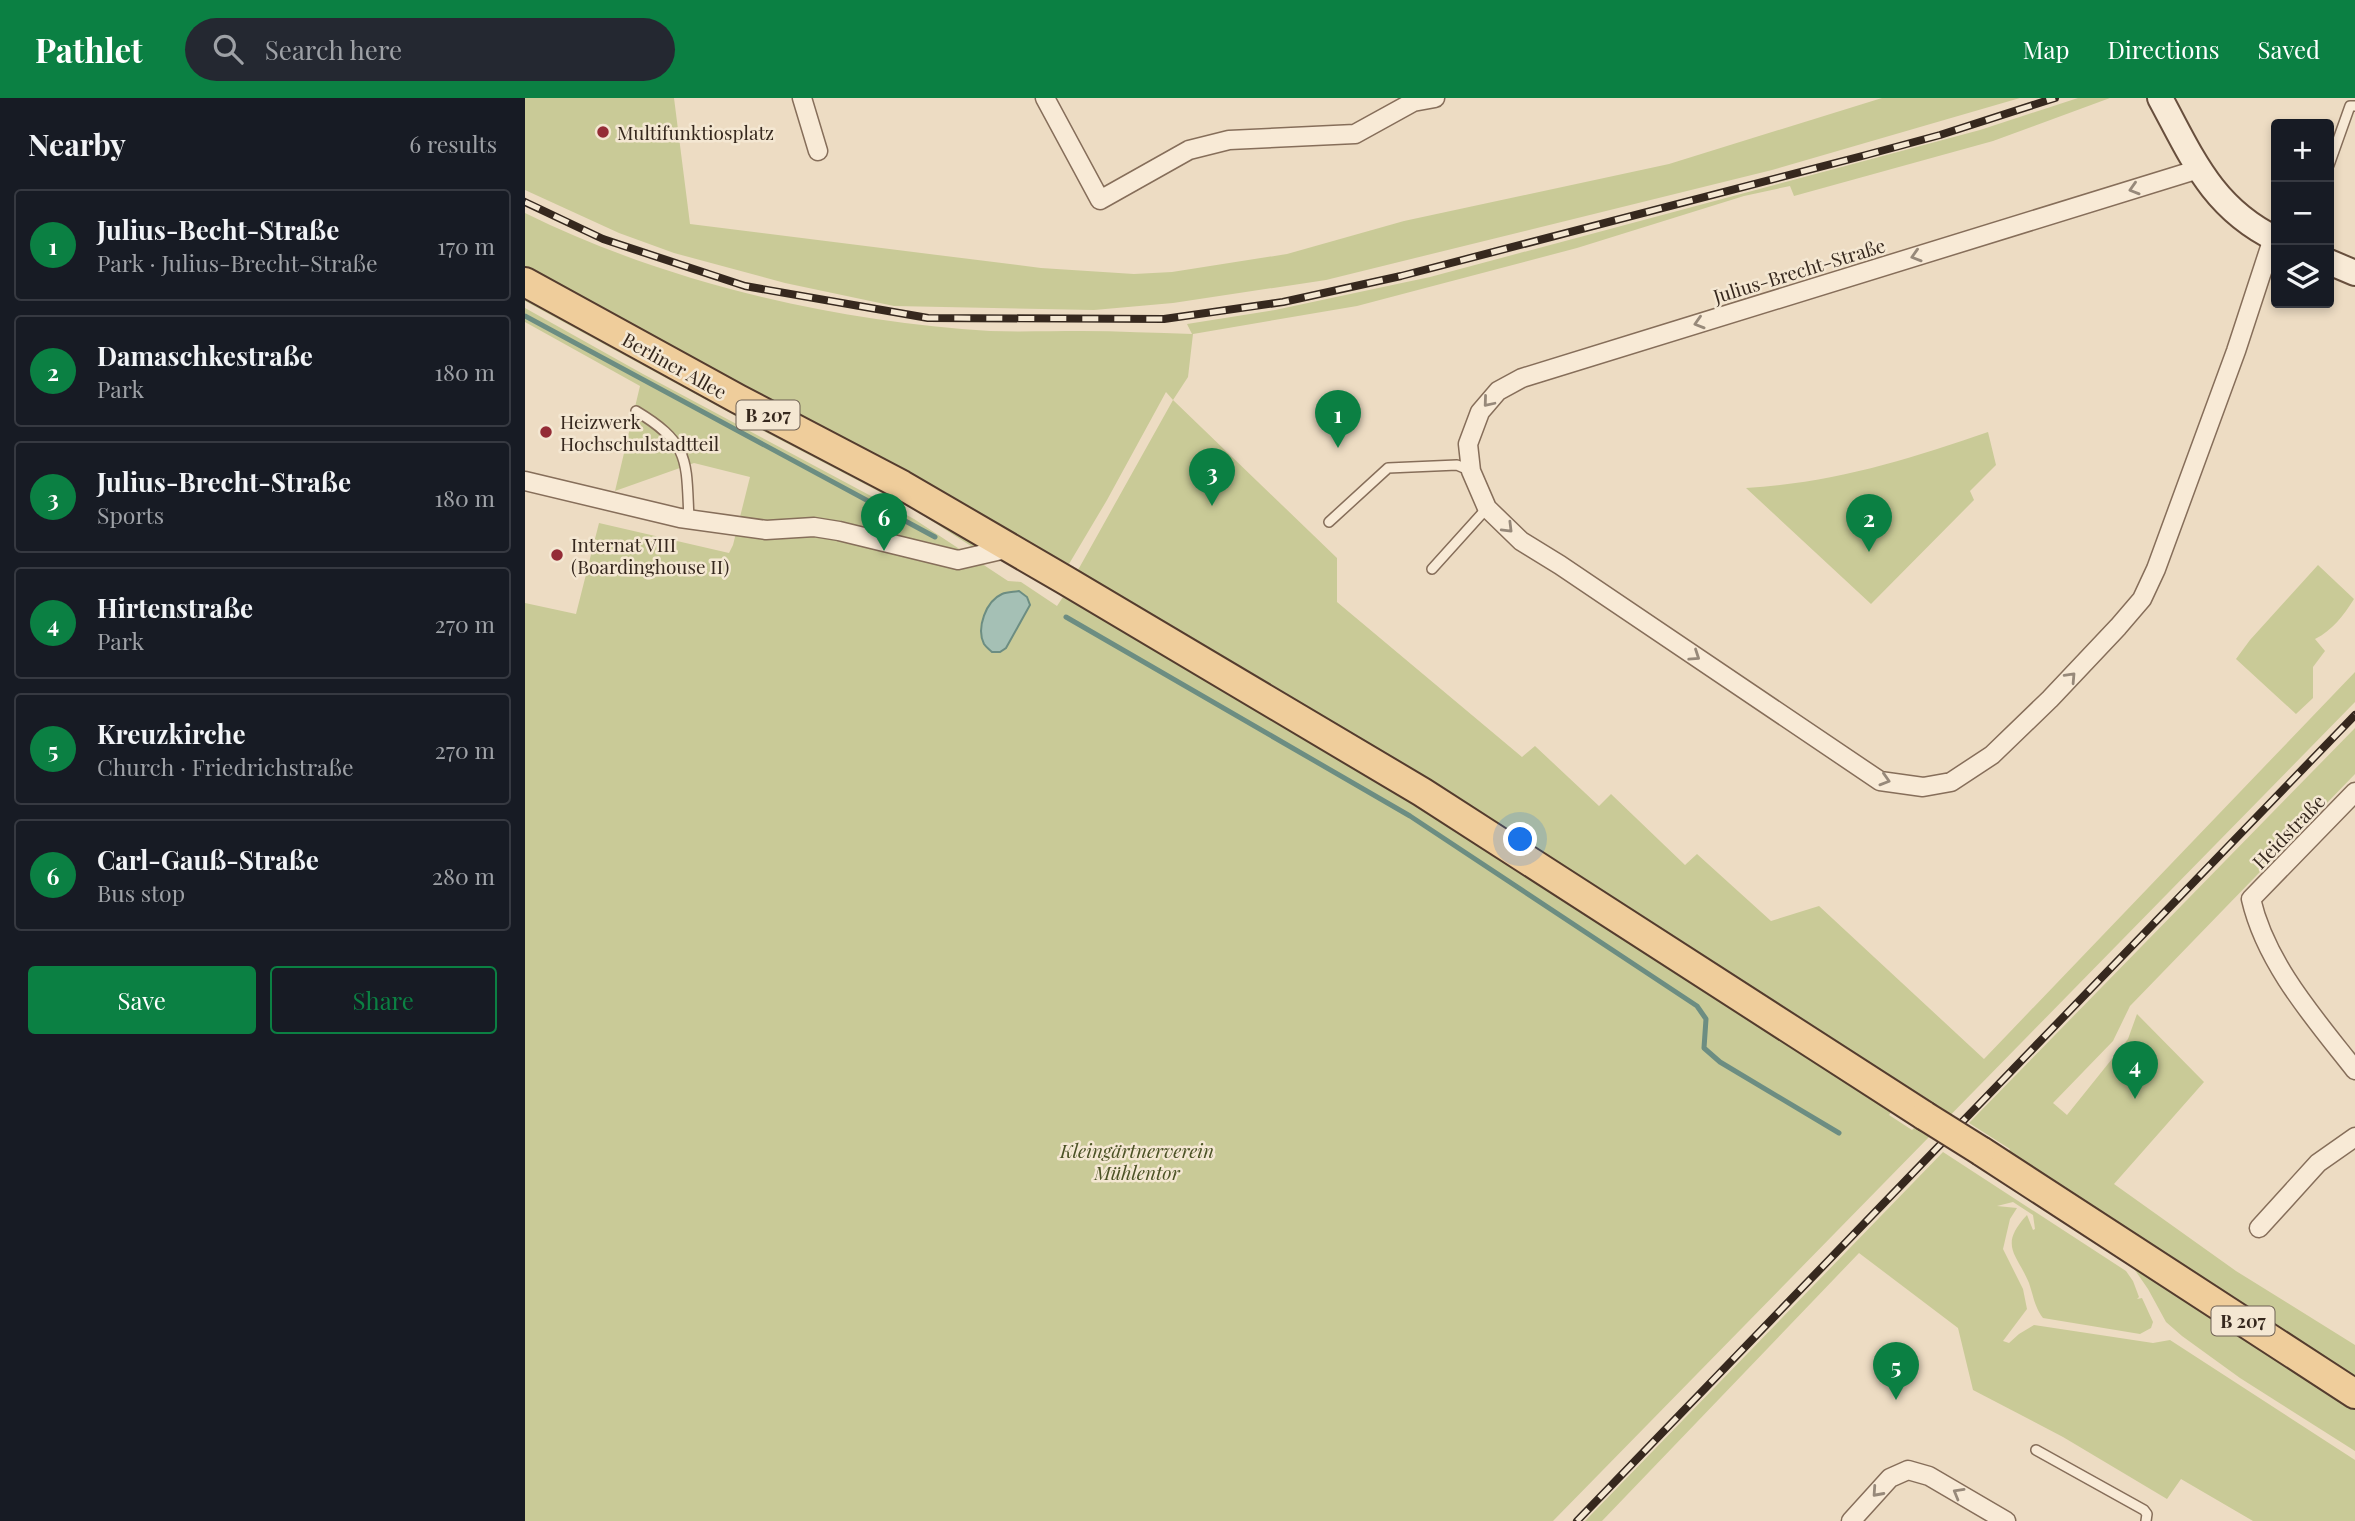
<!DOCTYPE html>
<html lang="en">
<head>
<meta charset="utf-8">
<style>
  body { margin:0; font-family:"Playfair Display",serif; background:#242831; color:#f1f3f6 }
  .controls { position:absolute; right:21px; top:21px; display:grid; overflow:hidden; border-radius:7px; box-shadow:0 4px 10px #0003 }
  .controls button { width:63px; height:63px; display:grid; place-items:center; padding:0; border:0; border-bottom:2px solid #363941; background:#171b24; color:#f1f3f6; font:35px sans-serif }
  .you { position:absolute; left:996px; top:742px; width:24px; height:24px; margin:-18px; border:5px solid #fff; border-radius:50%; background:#1a73e8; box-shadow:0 0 0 10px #1a73e833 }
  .badge { display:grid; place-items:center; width:46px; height:46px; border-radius:50%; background:#0b8043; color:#fff; font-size:23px; font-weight:700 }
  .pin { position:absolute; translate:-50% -58px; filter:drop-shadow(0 2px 4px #0008) }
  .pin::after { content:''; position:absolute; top:37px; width:24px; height:21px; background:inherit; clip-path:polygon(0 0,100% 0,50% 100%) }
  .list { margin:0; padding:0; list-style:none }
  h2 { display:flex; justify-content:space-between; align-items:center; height:91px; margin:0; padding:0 28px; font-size:30px }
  h2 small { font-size:23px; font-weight:400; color:#9ea1a6 }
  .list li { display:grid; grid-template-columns:46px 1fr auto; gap:21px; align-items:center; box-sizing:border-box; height:112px; margin:0 14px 14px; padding:0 14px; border:2px solid #363941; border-radius:7px }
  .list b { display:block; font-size:26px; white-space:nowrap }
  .list p { margin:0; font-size:23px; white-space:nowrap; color:#9ea1a6 }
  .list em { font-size:23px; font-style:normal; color:#9ea1a6 }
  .actions { display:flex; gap:14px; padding:21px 28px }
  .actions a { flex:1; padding:16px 0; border:2px solid #0b8043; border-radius:7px; text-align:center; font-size:24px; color:#0b8043 }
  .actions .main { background:#0b8043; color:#fff }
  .icon { flex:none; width:38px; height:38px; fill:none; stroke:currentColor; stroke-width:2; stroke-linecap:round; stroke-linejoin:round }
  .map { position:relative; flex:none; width:1830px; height:1423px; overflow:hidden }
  header { display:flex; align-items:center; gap:42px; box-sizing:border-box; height:98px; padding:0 35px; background:#0b8043; color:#fff }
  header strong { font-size:33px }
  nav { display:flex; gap:38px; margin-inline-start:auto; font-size:24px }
  .search { width:490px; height:63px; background:#242831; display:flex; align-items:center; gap:18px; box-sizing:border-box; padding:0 24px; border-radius:38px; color:#9ea1a6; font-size:26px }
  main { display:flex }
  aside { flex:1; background:#171b24 }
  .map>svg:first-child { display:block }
</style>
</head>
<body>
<header>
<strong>Pathlet</strong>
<div class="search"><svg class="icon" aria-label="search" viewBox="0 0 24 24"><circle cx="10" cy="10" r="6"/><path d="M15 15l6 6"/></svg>Search here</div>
<nav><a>Map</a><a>Directions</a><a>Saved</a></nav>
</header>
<main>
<aside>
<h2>Nearby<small>6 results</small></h2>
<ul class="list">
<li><span class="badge">1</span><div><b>Julius-Becht-Straße</b><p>Park · Julius-Brecht-Straße</p></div><em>170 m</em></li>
<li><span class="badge">2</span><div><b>Damaschkestraße</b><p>Park</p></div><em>180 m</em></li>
<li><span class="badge">3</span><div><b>Julius-Brecht-Straße</b><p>Sports</p></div><em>180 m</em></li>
<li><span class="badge">4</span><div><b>Hirtenstraße</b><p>Park</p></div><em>270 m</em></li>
<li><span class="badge">5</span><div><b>Kreuzkirche</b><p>Church · Friedrichstraße</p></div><em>270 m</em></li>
<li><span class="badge">6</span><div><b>Carl-Gauß-Straße</b><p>Bus stop</p></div><em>280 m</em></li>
</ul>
<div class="actions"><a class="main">Save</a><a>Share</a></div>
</aside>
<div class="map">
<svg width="1830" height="1423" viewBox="0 0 1830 1423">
  <rect width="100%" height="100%" fill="#eddcc3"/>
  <g fill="#c9ca97">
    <polygon points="0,0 149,0 165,126 516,170 609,176 647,174 762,156 879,123 1144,66 1357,0 1495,0 1247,72 801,182 648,205 569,212 369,208 260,185 149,155 94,135 0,92"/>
    <path d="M1553,0h32l-117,43 -199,55 -4,-10 -46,10 -167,52 -220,58 -164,28 -5,43 -15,23 164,158v44l185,155 13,-11 64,60 12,-12 74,71 12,-11 74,67 48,-15 165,153 371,-387v30l-802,819h-1028v-918l51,11 23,-91 130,30 4,-8 17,-68 -56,-14 -79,28 25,-105 -115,-64v-14l118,66 271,145 94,62 13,1 36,24 6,-9 288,164 542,348 -4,6 23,15 25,-24 -19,-13 -2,3 -635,-406 -203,-120 95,-170 -7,-8 -59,108 -38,64 -544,-294v-57c142,70 308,108 465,118 30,1 61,0 91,0 37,0 74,2 111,3l-5,-10 88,-14 155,-33 550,-147z"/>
    <polygon points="0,199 372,399 451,448 449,450 393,414 227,327 0,203"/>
    <path d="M1463,334l8,33 -26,26 4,9 -103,104 -125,-116c86,-5 161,-28 242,-56z"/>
    <path d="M1793,467l36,34c-11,17 -21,31 -39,40l10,12 -12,16v31l-17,16 -60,-55 14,-19z"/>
    <polygon points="1830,630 1830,676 1605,908 1588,943 1528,1005 1542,1017 1603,941 1612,916 1679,984 1589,1086 1711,1173 1830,1247 1830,1281 1481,1056 1485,1051 1444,1025"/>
    <path d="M1418,1054l183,119 7,10 6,16 -2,2 5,-1 11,24 -2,6 -11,6 -97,-16c-8,-10 -10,-23 -14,-35 -12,-29 -31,-37 -2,-68l6,15 2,-1 -2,-14 -20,-13 -16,4 20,2 -7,11 -7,30 20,40 4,20 -24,32 6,2 10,-9 15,-9 119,18 17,-3 185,120v61h-102l-72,-42 -14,20 -104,-62 -90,-47 -15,-62 -99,-75 -257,268h-17z"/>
    <polygon points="1605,1165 1830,1307 1830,1353 1715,1280 1657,1238 1641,1224 1623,1191"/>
  </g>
  <path fill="#a5c0b5" stroke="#6c8d82" stroke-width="2" d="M494,493l8,6 3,8 -24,43 -6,4h-8c-3,-3 -6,-5 -8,-8 -8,-16 2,-43 18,-50 5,-2 12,-2 17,-3z"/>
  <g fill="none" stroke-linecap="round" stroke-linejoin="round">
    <g stroke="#6c8d82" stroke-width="5">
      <polyline points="0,218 410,439"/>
      <polyline points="541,519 885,718 1172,908 1181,921 1179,950 1195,964 1314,1035"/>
    </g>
    <g stroke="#866e5a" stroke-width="12">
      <g id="lane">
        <polyline points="1804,67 1825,8 1830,8"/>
        <path d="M111,313c55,33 50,50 53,108"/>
        <polyline points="804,424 863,370 932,367 946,373"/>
        <polyline points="907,471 962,410"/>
        <polyline points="1511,1352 1619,1412 1622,1416 1621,1423"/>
      </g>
    </g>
    <g stroke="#866e5a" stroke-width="21">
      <g id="street">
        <polyline points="277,0 293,53"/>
        <polyline points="520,0 575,102 664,52 704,42 830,36 888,4 910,0"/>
        <polyline points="1674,71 997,280 973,293 955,314 943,346 946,373 962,410 996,443 1035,467 1355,683 1398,689 1426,684 1467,657 1525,601 1593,529 1617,501 1631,471 1711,253 1748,140"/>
        <polyline points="0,383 155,420 241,432 289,429 314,433 433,462 485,450"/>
        <path d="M1830,694l-104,107c15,65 64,120 104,171"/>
        <polyline points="1734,1130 1793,1065 1830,1039"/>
        <polyline points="1326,1423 1365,1380 1383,1372 1404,1378 1481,1423"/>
      </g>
    </g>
    <g stroke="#684f3d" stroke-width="28">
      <g id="secondary">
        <path d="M1635,0c32,59 52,110 116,141"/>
        <polyline points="1804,164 1830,175"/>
      </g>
    </g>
    <g stroke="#543c2e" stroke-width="32">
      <g id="primary">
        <polyline points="0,184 213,301 377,387 540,482 897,694 1400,1018"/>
        <polyline points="1456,1053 1830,1296"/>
      </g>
    </g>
    <use href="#lane" stroke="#f8ead6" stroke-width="9"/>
    <use href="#street" stroke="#f8ead6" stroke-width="18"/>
    <use href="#secondary" stroke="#f8ead6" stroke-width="24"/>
    <use href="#primary" stroke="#efcd9b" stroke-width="28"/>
    <g stroke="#36281e" stroke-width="8">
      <g id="rail">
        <polyline points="0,104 78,141 220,188 403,220 639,221 758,204 876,178 1341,57 1415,37 1530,0"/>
        <polyline points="1052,1423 1830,617"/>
      </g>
    </g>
    <use href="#rail" stroke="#f4e7d2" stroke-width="5" stroke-dasharray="16" stroke-linecap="butt"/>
    <g stroke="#543c2e" stroke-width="32" stroke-linecap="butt">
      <polyline id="primary-bridge" points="1400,1018 1456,1053"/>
    </g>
    <use href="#primary-bridge" stroke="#efcd9b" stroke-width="28"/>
  </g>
  <defs><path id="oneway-chevron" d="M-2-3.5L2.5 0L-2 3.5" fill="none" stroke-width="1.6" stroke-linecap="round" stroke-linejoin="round" transform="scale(1.75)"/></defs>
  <g stroke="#97897a">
    <use href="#oneway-chevron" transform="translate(1609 91) rotate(163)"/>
    <use href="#oneway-chevron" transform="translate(1391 158) rotate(163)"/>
    <use href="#oneway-chevron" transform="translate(1174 225) rotate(163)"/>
    <use href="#oneway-chevron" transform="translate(963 304) rotate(130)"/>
    <use href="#oneway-chevron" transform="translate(983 430) rotate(45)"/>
    <use href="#oneway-chevron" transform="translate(1170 558) rotate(34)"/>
    <use href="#oneway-chevron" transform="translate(1546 579) rotate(-47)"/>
    <use href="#oneway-chevron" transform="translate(1360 682) rotate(17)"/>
    <use href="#oneway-chevron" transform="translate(1352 1394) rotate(132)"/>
    <use href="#oneway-chevron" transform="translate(1433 1395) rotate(-150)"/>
  </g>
  <g fill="#942c36" stroke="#f4e7d2" stroke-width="2.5">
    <circle cx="78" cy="34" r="7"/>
    <circle cx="21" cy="334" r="7"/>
    <circle cx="32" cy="457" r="7"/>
  </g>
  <g text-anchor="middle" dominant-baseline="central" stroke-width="5" stroke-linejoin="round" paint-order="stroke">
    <g fill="#f4e7d2" stroke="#6f6154" stroke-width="2">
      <rect x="211.5" y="302.5" width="63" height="29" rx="5"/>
      <rect x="1686.5" y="1208.5" width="63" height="29" rx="5"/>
    </g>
    <g font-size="18" font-weight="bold" fill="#36281e">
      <text x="243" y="317">B 207</text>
      <text x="1718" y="1223">B 207</text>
    </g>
    <g font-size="19" fill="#36281e" stroke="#f4e7d2" text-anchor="start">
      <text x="92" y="34">Multifunktiosplatz</text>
      <text x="35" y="323">Heizwerk<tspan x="35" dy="22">Hochschulstadtteil</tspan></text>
      <text x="46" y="446">Internat VIII<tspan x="46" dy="22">(Boardinghouse II)</tspan></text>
    </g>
    <g font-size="19" fill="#36281e" stroke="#f4e7d2">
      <text transform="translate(1274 172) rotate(-17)">Julius-Brecht-Straße</text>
      <text transform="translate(150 267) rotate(29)">Berliner Allee</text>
      <text transform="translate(1763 733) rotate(-46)">Heidstraße</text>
    </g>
    <g font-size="19" font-style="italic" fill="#4b5225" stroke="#f4e7d2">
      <text x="612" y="1052">Kleingärtnerverein<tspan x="612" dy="22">Mühlentor</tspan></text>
    </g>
  </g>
</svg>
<div class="controls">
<button>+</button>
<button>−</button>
<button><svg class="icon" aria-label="layers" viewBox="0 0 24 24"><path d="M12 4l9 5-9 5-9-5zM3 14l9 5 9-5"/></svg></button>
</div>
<div class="you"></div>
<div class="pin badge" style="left:813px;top:350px">1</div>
<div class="pin badge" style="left:1344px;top:454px">2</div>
<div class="pin badge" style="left:687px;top:408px">3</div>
<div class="pin badge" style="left:1610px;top:1001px">4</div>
<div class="pin badge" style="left:1371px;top:1302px">5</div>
<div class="pin badge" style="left:359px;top:453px">6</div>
</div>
</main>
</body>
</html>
